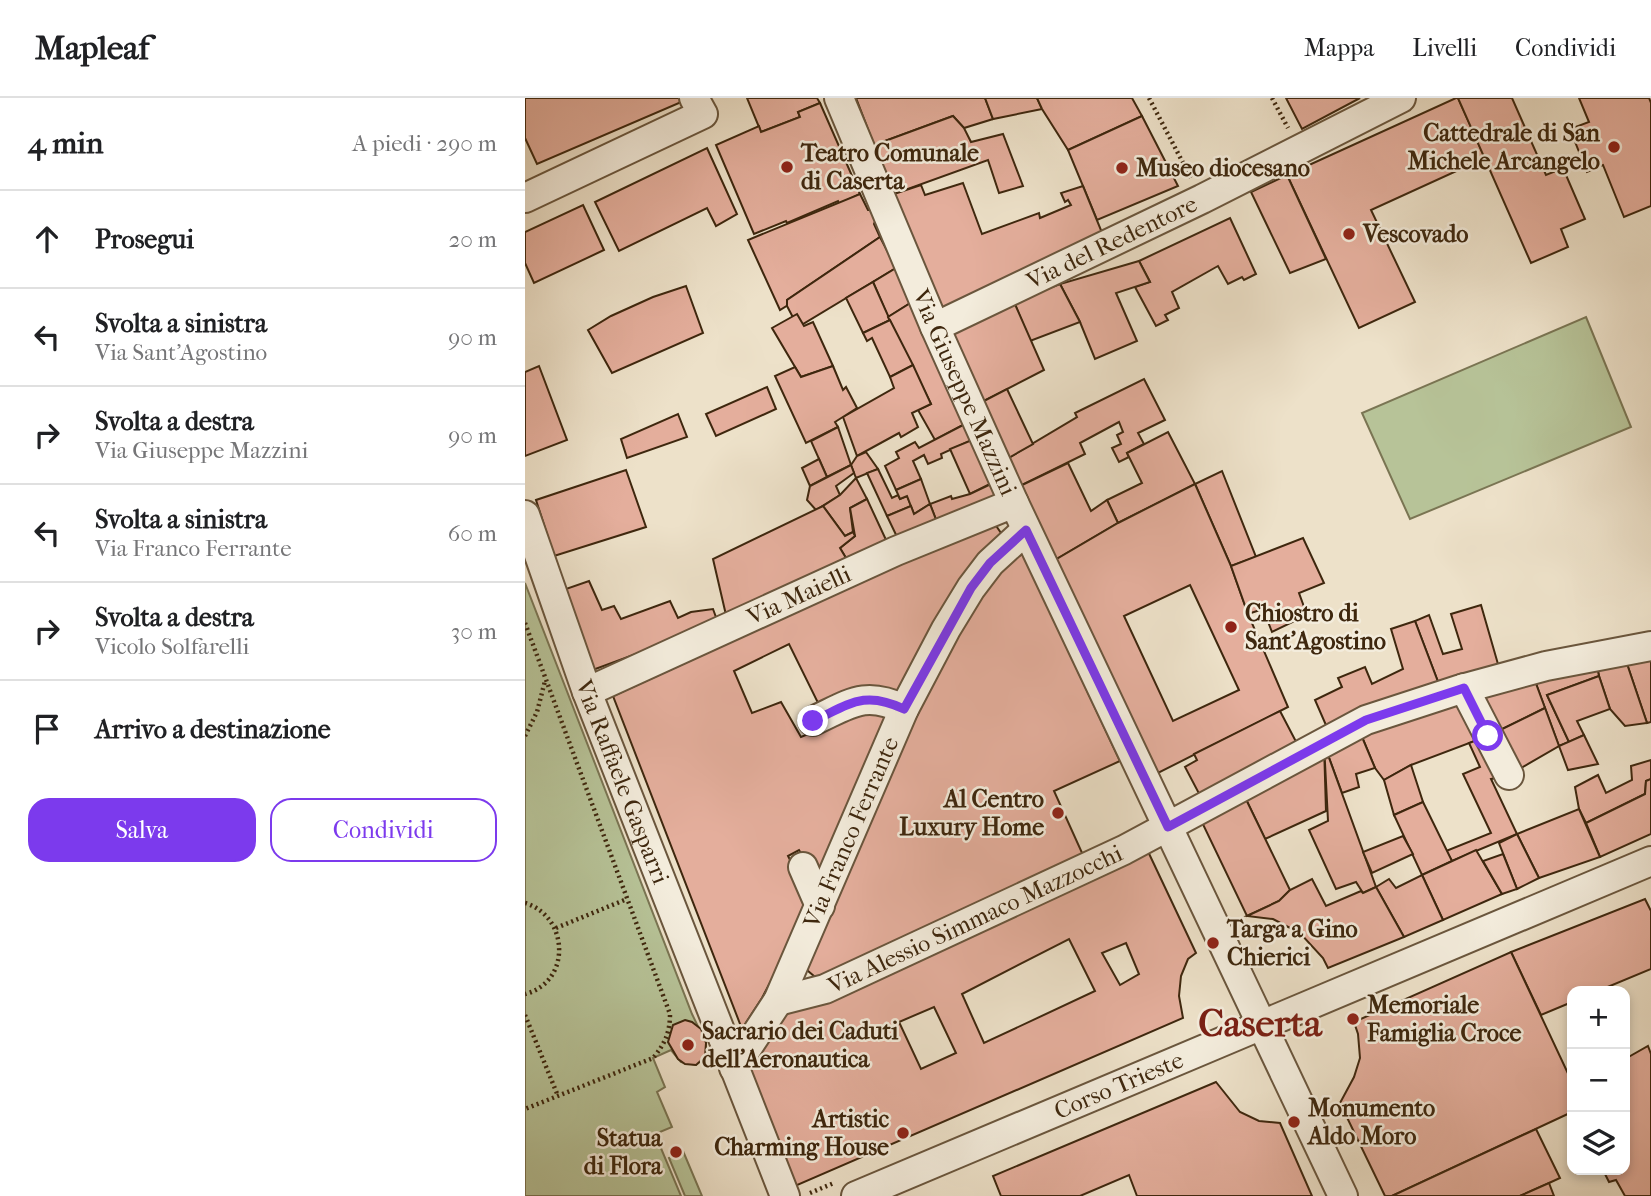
<!DOCTYPE html>
<html lang="it">
<head>
<meta charset="utf-8">
<style>
  body { margin:0; font-family:"IM FELL French Canon",serif; background:#f6f6f6; color:#202124 }
  .controls { position:absolute; right:21px; bottom:21px; display:grid; overflow:hidden; border-radius:14px; box-shadow:0 4px 10px #0003 }
  .controls button { width:63px; height:63px; display:grid; place-items:center; padding:0; border:0; border-bottom:2px solid #e0e0e0; background:#fff; color:#202124; font:35px sans-serif }
  .stop { position:absolute; width:21px; height:21px; margin:-16px; border:5px solid #7c3aed; border-radius:50%; background:#fff }
  .stop.end { background:#7c3aed; border-color:#fff; box-shadow:0 2px 7px #0008 }
  .list { margin:0; padding:0; list-style:none }
  h2 { display:flex; justify-content:space-between; align-items:center; height:91px; margin:0; padding:0 28px; font-size:30px }
  h2 small { font-size:23px; font-weight:400; color:#757577 }
  .list li { display:grid; grid-template-columns:46px 1fr auto; gap:21px; align-items:center; box-sizing:border-box; height:98px; padding:0 28px; border-top:2px solid #e0e0e0 }
  .list b { display:block; font-size:26px; white-space:nowrap }
  .list p { margin:0; font-size:23px; white-space:nowrap; color:#757577 }
  .list em { font-size:23px; font-style:normal; color:#757577 }
  .actions { display:flex; gap:14px; padding:21px 28px }
  .actions a { flex:1; padding:16px 0; border:2px solid #7c3aed; border-radius:21px; text-align:center; font-size:24px; color:#7c3aed }
  .actions .main { background:#7c3aed; color:#fff }
  .icon { flex:none; width:38px; height:38px; fill:none; stroke:currentColor; stroke-width:2; stroke-linecap:round; stroke-linejoin:round }
  .map { position:relative; flex:none; width:1126px; height:1098px; overflow:hidden }
  header { display:flex; align-items:center; gap:42px; box-sizing:border-box; height:98px; padding:0 35px; background:#fff; border-bottom:2px solid #e0e0e0 }
  header strong { font-size:33px }
  nav { display:flex; gap:38px; margin-inline-start:auto; font-size:24px }
  main { display:flex }
  aside { flex:1; background:#fff }
  .map>svg:first-child { display:block }
</style>
</head>
<body>
<header>
<strong>Mapleaf</strong>
<nav><a>Mappa</a><a>Livelli</a><a>Condividi</a></nav>
</header>
<main>
<aside>
<h2>4 min<small>A piedi · 290 m</small></h2>
<ul class="list">
<li><svg class="icon" aria-label="ahead" viewBox="0 0 24 24"><path d="M12 20V5M6 11l6-6 6 6"/></svg><div><b>Prosegui</b></div><em>20 m</em></li>
<li><svg class="icon" aria-label="left" viewBox="0 0 24 24"><path d="M17 20v-9H6M10 6l-5 5 5 5"/></svg><div><b>Svolta a sinistra</b><p>Via Sant'Agostino</p></div><em>90 m</em></li>
<li><svg class="icon" aria-label="right" viewBox="0 0 24 24"><path d="M7 20v-9h11M14 6l5 5-5 5"/></svg><div><b>Svolta a destra</b><p>Via Giuseppe Mazzini</p></div><em>90 m</em></li>
<li><svg class="icon" aria-label="left" viewBox="0 0 24 24"><path d="M17 20v-9H6M10 6l-5 5 5 5"/></svg><div><b>Svolta a sinistra</b><p>Via Franco Ferrante</p></div><em>60 m</em></li>
<li><svg class="icon" aria-label="right" viewBox="0 0 24 24"><path d="M7 20v-9h11M14 6l5 5-5 5"/></svg><div><b>Svolta a destra</b><p>Vicolo Solfarelli</p></div><em>30 m</em></li>
<li><svg class="icon" aria-label="arrive" viewBox="0 0 24 24"><path d="M6 21V4h12l-3 4 3 4H6"/></svg><div><b>Arrivo a destinazione</b></div></li>
</ul>
<div class="actions"><a class="main">Salva</a><a>Condividi</a></div>
</aside>
<div class="map">
<svg width="1126" height="1098" viewBox="0 0 1126 1098">
  <rect width="100%" height="100%" fill="#ede1c9"/>
  <filter id="stains"><feTurbulence type="fractalNoise" baseFrequency=".00286" numOctaves="4"/><feColorMatrix values="0 0 0 0 .2 0 0 0 0 .09 0 0 0 0 .02 0 0 0 .5 -.17"/></filter>
  <radialGradient id="worn" r=".72"><stop offset=".6" stop-color="#630" stop-opacity="0"/><stop offset="1" stop-color="#630" stop-opacity=".3"/></radialGradient>
  <g fill="#b7c398" stroke="#7a7553" stroke-width="2">
    <polygon points="1061,219 1106,329 885,421 837,315"/>
    <polygon points="0,485 167,916 181,945 180,959 171,967 156,964 146,952 128,960 140,989 132,994 147,1029 130,1036 156,1098 0,1098"/>
    <polygon points="158,1053 177,1098 160,1098 144,1060"/>
  </g>
  <g fill="#e4ae9c" stroke="#3e270e" stroke-width="2" fill-rule="evenodd">
    <polygon points="0,0 160,0 161,2 12,66 0,40"/>
    <polygon points="222,0 292,0 295,5 273,14 275,19 236,34"/>
    <polygon points="331,0 460,0 468,21 439,30 428,18 349,47"/>
    <polygon points="460,0 512,0 517,11 468,21"/>
    <polygon points="512,0 607,0 617,18 543,52 517,11"/>
    <polygon points="761,0 835,0 777,31"/>
    <polygon points="931,0 933,0 960,60 846,112 890,204 834,230 762,77"/>
    <polygon points="933,0 987,0 1021,77 1038,70 1060,121 1036,131 1043,149 1006,165"/>
    <polygon points="1054,0 1124,0 1126,5 1126,108 1099,119 1078,67 1062,74 1045,31 1064,24"/>
    <polygon points="295,5 335,96 314,106 313,103 262,125 261,123 229,136 191,47 234,28 236,34 275,19 273,14"/>
    <polygon points="428,18 439,30 446,44 478,36 498,88 474,95 463,62 369,96 349,47"/>
    <polygon points="617,18 653,88 572,122 543,52"/>
    <polygon points="182,50 212,116 191,128 182,110 94,153 70,104"/>
    <polygon points="762,77 801,161 765,175 726,94"/>
    <polygon points="438,85 457,136 514,115 515,120 546,107 543,102 540,104 536,95 558,88 580,142 414,218 369,96 396,87 400,97"/>
    <polygon points="335,96 343,112 347,112 351,121 349,126 355,139 262,202 263,207 255,212 223,142"/>
    <polygon points="58,107 79,152 9,185 0,165 0,134"/>
    <polygon points="705,120 731,176 719,182 717,179 703,186 693,168 647,194 654,210 640,217 643,222 631,228 610,189 625,184 614,163"/>
    <polygon points="355,139 371,170 273,229 262,208 262,202"/>
    <polygon points="614,163 625,184 591,195 612,243 570,261 555,224 535,186"/>
    <polygon points="371,170 387,204 363,219 348,184"/>
    <polygon points="348,184 365,222 338,235 321,200"/>
    <polygon points="535,186 555,224 505,243 489,204"/>
    <polygon points="161,188 178,235 87,275 63,232 86,218 128,199"/>
    <polygon points="387,204 440,326 410,342 393,312 406,306 363,219"/>
    <polygon points="489,204 519,272 455,305 424,235"/>
    <polygon points="272,216 279,228 288,224 308,268 276,279 247,230"/>
    <polygon points="365,222 388,267 365,279 347,240 342,243 338,235"/>
    <polygon points="388,267 406,306 387,315 393,329 376,339 374,335 332,358 318,319 369,290 365,279"/>
    <polygon points="14,268 42,342 0,358 0,274"/>
    <polygon points="308,268 318,292 321,289 332,310 310,324 313,329 281,345 250,278 270,269 276,279"/>
    <polygon points="619,281 640,322 613,335 619,346 602,355 604,359 594,364 587,350 596,346 592,337 598,334 594,324 555,345 560,356 495,388 480,362 552,319 550,315"/>
    <polygon points="242,289 251,311 191,338 181,316"/>
    <polygon points="482,291 508,346 480,362 455,305"/>
    <polygon points="153,316 162,339 102,360 96,341"/>
    <polygon points="440,326 447,342 416,356 417,360 403,366 399,357 388,363 396,381 371,392 360,368 374,360 371,354 390,344 394,350"/>
    <polygon points="313,329 326,367 302,379 286,343"/>
    <polygon points="643,334 670,386 593,425 582,402 617,385 602,355"/>
    <polygon points="447,342 467,385 445,396 425,351"/>
    <polygon points="341,354 353,371 331,380 326,367 332,358"/>
    <polygon points="294,361 302,379 285,388 277,370"/>
    <polygon points="543,365 566,413 582,402 593,425 530,462 495,388"/>
    <polygon points="326,367 329,375 311,388 315,397 291,412 282,402 285,388"/>
    <polygon points="353,371 367,400 373,397 375,401 382,398 386,408 362,418 342,375"/>
    <polygon points="101,372 121,429 29,458 11,402"/>
    <polygon points="697,373 731,459 706,468 670,386"/>
    <polygon points="331,380 342,401 325,410 328,434 320,438 298,408 315,397"/>
    <polygon points="396,381 405,406 389,416 382,398 375,401 371,392"/>
    <polygon points="468,385 476,405 415,432 405,406 426,398 427,401 445,396"/>
    <path d="M670,386l36,82 17,48 40,93 -130,66 -103,-213 63,-37zM665,487l49,105 -66,31 -49,-105z"/>
    <polygon points="342,401 362,444 321,460 315,450 330,438 325,410"/>
    <polygon points="405,406 415,432 374,443 362,418 386,408 389,416"/>
    <polygon points="298,408 320,438 328,434 330,438 315,450 321,460 201,517 188,461"/>
    <polygon points="465,419 476,435 398,549 374,600 296,611 264,546 209,573 227,615 256,604 276,639 351,608 360,619 295,786 274,752 263,758 287,805 237,900 217,931 88,598 413,449"/>
    <polygon points="778,440 799,485 774,495 782,517 747,534 738,511 723,516 706,468"/>
    <polygon points="498,456 595,663 529,693 558,757 296,884 276,867 411,570 472,469"/>
    <polygon points="64,483 77,512 89,508 96,521 145,503 153,520 166,514 188,511 192,522 149,542 65,573 35,493"/>
    <polygon points="956,507 977,580 918,597 890,523 904,517 918,556 937,551 926,516"/>
    <polygon points="890,523 918,597 807,641 790,602 817,589 813,580 840,569 847,586 878,571 866,531"/>
    <polygon points="1126,548 1126,624 1122,625 1098,554"/>
    <polygon points="1098,554 1122,625 1100,628 1085,611 1074,578 1070,559"/>
    <polygon points="1070,559 1074,578 1022,597 1044,644 1034,648 1006,572"/>
    <polygon points="1006,572 1020,610 963,638 933,592"/>
    <polygon points="1074,578 1085,611 1052,623 1059,637 1044,644 1022,597"/>
    <polygon points="939,590 963,638 886,667 859,682 850,670 832,627"/>
    <polygon points="1020,610 1034,648 984,677 963,638"/>
    <polygon points="755,613 778,657 680,707 660,669 672,662 669,656"/>
    <polygon points="832,627 850,670 831,676 834,689 817,695 799,646"/>
    <polygon points="1059,637 1073,666 1043,672 1034,648"/>
    <polygon points="963,638 984,677 966,681 992,736 927,763 921,753 966,735 938,676 955,669 944,645"/>
    <polygon points="799,646 801,713 740,741 716,691"/>
    <polygon points="799,646 851,789 838,795 831,784 811,791 784,732 803,723"/>
    <polygon points="1126,662 1126,681 1121,683 1120,696 1061,725 1054,711 1050,689 1073,677 1081,695 1107,682 1106,668"/>
    <polygon points="886,667 898,704 869,717 859,682"/>
    <polygon points="1126,681 1126,736 1075,759 1061,725 1120,696 1121,683"/>
    <polygon points="716,691 765,792 754,803 722,818 673,716"/>
    <polygon points="898,704 927,763 897,777 869,717"/>
    <polygon points="1054,711 1075,759 1014,780 992,736"/>
    <polygon points="992,736 1014,780 992,791 974,745"/>
    <polygon points="878,738 888,756 847,775 838,754"/>
    <path d="M619,745l52,110 -8,6 -7,17 -2,20 4,22 -388,168 -50,-130 33,-42zM544,841l26,52 -111,52 -22,-49zM601,845l13,31 -19,11 -18,-32zM409,909l22,46 -35,16 -22,-47z"/>
    <polygon points="951,752 977,796 918,822 897,777"/>
    <polygon points="978,756 992,791 977,796 958,763"/>
    <polygon points="897,777 918,822 879,839 851,789 864,781 871,790"/>
    <polygon points="787,781 801,808 836,793 838,795 851,789 879,839 803,870 798,860 775,835 748,821 722,818 754,803 765,792"/>
    <polygon points="1120,801 1126,813 1126,871 1073,893 1047,893 1047,904 1016,917 986,854"/>
    <polygon points="986,854 1047,984 1047,1014 867,1098 860,1098 815,1005 829,979 835,960 833,936 829,924"/>
    <polygon points="160,922 167,924 176,931 181,945 180,959 171,967 160,966 153,961 143,944 148,927"/>
    <polygon points="1123,948 1126,956 1126,1098 1100,1098 1091,1082 1084,1084 1078,1072 1100,1072 1100,961"/>
    <polygon points="691,984 715,1014 734,1023 755,1025 787,1098 612,1098 604,1077 555,1098 476,1098 468,1078"/>
    <polygon points="1011,1031 1035,1080 1024,1085 995,1098 867,1098"/>
    <polygon points="1024,1085 1029,1098 995,1098"/>
  </g>
  <g fill="none" stroke-linecap="round" stroke-linejoin="round">
    <g stroke="#6a563d" stroke-width="32">
      <g id="street">
        <path id="s1" d="M314,0l96,229 79,176 329,693"/>
        <polyline points="0,100 178,16 169,0"/>
        <path id="s2" d="M410,229l267,-128 199,-101"/>
        <path id="s3" d="M0,417l62,177 198,504"/>
        <polyline points="939,590 984,677"/>
        <path id="s4" d="M62,594l309,-141 118,-48"/>
        <path d="M288,623c37,-17 51,-31 91,-12"/>
        <polyline points="278,769 295,808"/>
        <path id="s5" d="M253,903l47,-12 299,-139 242,-130 92,-30 88,-24 105,-20"/>
        <path id="s6" d="M209,970l44,-67 126,-292 42,-80 25,-41 19,-25 36,-33"/>
        <path id="s7" d="M331,1098l795,-335"/>
      </g>
    </g>
    <g stroke="#3e270e" stroke-width="4.5" stroke-dasharray="2 3.5" stroke-linecap="butt">
      <polyline points="624,0 666,80"/>
      <polyline points="747,0 763,30"/>
      <path d="M0,525l145,391c0,18 -5,30 -17,44l-128,51"/>
      <polyline points="0,638 12,614 20,583"/>
      <path d="M0,805c44,13 47,79 0,91"/>
      <polyline points="31,830 102,801"/>
      <polyline points="0,917 33,998"/>
      <polyline points="285,1095 309,1085"/>
    </g>
    <use href="#street" stroke="#f3ecdc" stroke-width="28"/>
  </g>
  <g fill="none" stroke-linecap="round" stroke-linejoin="round">
    <path stroke="#7c3aed" stroke-width="9" d="M288,623c37,-17 51,-31 91,-12l67,-121 19,-25 36,-33 142,297 198,-107 92,-30 6,-2 24,48"/>
  </g>
  <g fill="#8f2418" stroke="#f3ecdc" stroke-width="2.5">
    <circle cx="1089" cy="49" r="7"/>
    <circle cx="262" cy="69" r="7"/>
    <circle cx="597" cy="70" r="7"/>
    <circle cx="824" cy="136" r="7"/>
    <circle cx="706" cy="529" r="7"/>
    <circle cx="533" cy="715" r="7"/>
    <circle cx="688" cy="845" r="7"/>
    <circle cx="828" cy="921" r="7"/>
    <circle cx="163" cy="947" r="7"/>
    <circle cx="769" cy="1024" r="7"/>
    <circle cx="378" cy="1035" r="7"/>
    <circle cx="151" cy="1054" r="7"/>
  </g>
  <g text-anchor="middle" dominant-baseline="central" stroke-width="5" stroke-linejoin="round" paint-order="stroke">
    <g font-size="24" font-weight="bold" fill="#3e270e" stroke="#f3ecdc" text-anchor="start">
      <text x="1075" y="35" text-anchor="end">Cattedrale di San<tspan x="1075" dy="28">Michele Arcangelo</tspan></text>
      <text x="276" y="55">Teatro Comunale<tspan x="276" dy="28">di Caserta</tspan></text>
      <text x="611" y="70">Museo diocesano</text>
      <text x="838" y="136">Vescovado</text>
      <text x="720" y="515">Chiostro di<tspan x="720" dy="28">Sant'Agostino</tspan></text>
      <text x="519" y="701" text-anchor="end">Al Centro<tspan x="519" dy="28">Luxury Home</tspan></text>
      <text x="702" y="831">Targa a Gino<tspan x="702" dy="28">Chierici</tspan></text>
      <text x="842" y="907">Memoriale<tspan x="842" dy="28">Famiglia Croce</tspan></text>
      <text x="177" y="933">Sacrario dei Caduti<tspan x="177" dy="28">dell'Aeronautica</tspan></text>
      <text x="783" y="1010">Monumento<tspan x="783" dy="28">Aldo Moro</tspan></text>
      <text x="364" y="1021" text-anchor="end">Artistic<tspan x="364" dy="28">Charming House</tspan></text>
      <text x="137" y="1040" text-anchor="end">Statua<tspan x="137" dy="28">di Flora</tspan></text>
    </g>
    <g font-size="24" fill="#3e270e" stroke="#f3ecdc">
      <text stroke="none"><textPath href="#s2" startOffset="196">Via del Redentore</textPath></text>
      <text stroke="none"><textPath href="#s1" startOffset="320">Via Giuseppe Mazzini</textPath></text>
      <text stroke="none"><textPath href="#s4" startOffset="233">Via Maielli</textPath></text>
      <text stroke="none"><textPath href="#s3" startOffset="284">Via Raffaele Gasparri</textPath></text>
      <text stroke="none"><textPath href="#s6" startOffset="264">Via Franco Ferrante</textPath></text>
      <text stroke="none"><textPath href="#s5" startOffset="214">Via Alessio Simmaco Mazzocchi</textPath></text>
      <text stroke="none"><textPath href="#s7" startOffset="285">Corso Trieste</textPath></text>
    </g>
    <g font-size="38" font-weight="bold" fill="#7a1f14" stroke="#f3ecdc">
      <text x="735" y="925">Caserta</text>
    </g>
  </g>
  <rect width="100%" height="100%" filter="url(#stains)"/>
  <rect width="100%" height="100%" fill="url(#worn)"/>
</svg>
<div class="controls">
<button>+</button>
<button>−</button>
<button><svg class="icon" aria-label="layers" viewBox="0 0 24 24"><path d="M12 4l9 5-9 5-9-5zM3 14l9 5 9-5"/></svg></button>
</div>
<div class="stop" style="left:963px;top:638px"></div>
<div class="stop end" style="left:288px;top:623px"></div>
</div>
</main>
</body>
</html>
